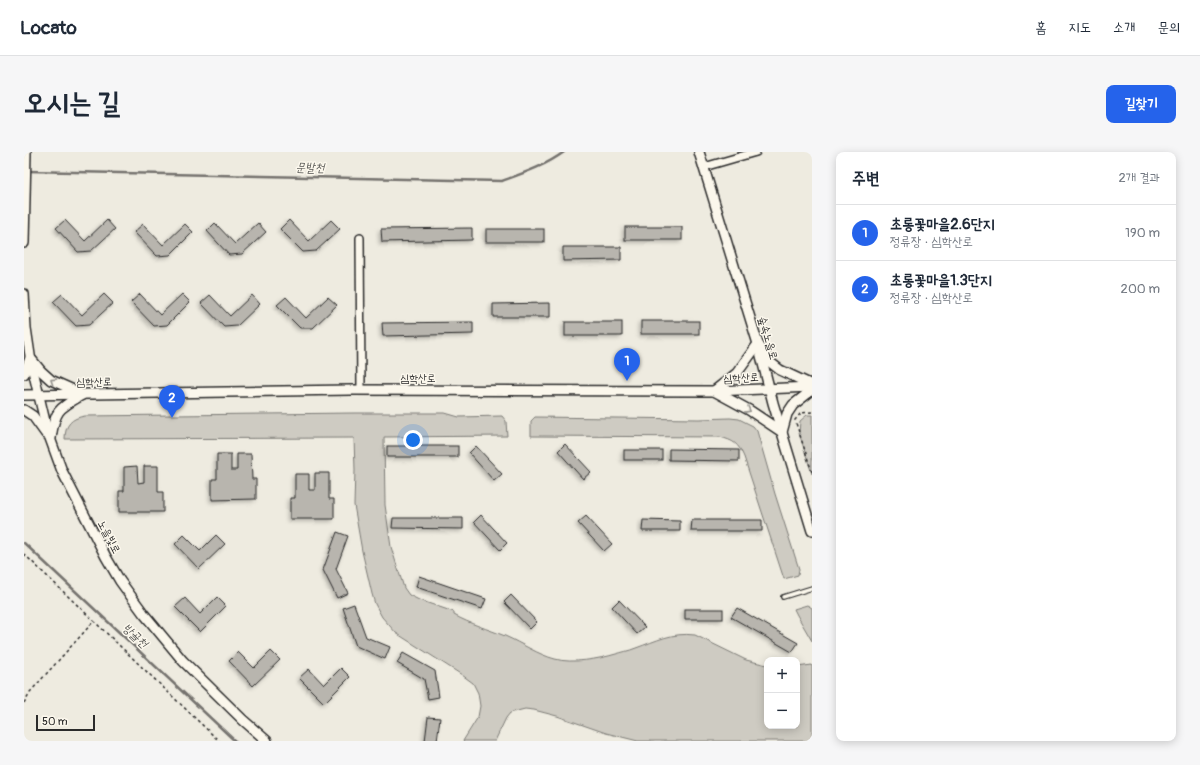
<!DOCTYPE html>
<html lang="ko">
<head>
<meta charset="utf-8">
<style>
  body { margin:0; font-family:Pangolin,"Poor Story",sans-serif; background:#f6f6f7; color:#1f2937 }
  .controls { position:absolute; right:12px; bottom:12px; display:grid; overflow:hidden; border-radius:8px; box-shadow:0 2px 10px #0003 }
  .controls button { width:36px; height:36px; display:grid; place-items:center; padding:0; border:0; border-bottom:1px solid #e0e1e3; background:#fff; color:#1f2937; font:20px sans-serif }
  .scale { position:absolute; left:12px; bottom:10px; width:59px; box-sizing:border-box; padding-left:4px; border:2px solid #2b2b2b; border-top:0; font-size:11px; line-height:14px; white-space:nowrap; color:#2b2b2b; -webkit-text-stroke:3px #fbf7ec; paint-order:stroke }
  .you { position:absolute; left:389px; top:288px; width:14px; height:14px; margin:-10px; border:3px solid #fff; border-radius:50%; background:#1a73e8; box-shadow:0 0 0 6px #1a73e833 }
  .badge { display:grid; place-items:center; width:26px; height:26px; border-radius:50%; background:#2563eb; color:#fff; font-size:13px; font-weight:700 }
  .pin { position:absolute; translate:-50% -33px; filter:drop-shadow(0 1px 2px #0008) }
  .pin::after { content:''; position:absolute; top:21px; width:14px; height:12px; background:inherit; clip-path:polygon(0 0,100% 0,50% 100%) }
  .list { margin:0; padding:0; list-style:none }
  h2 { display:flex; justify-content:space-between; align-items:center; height:52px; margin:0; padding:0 16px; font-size:17px }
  h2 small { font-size:13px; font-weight:400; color:#747a83 }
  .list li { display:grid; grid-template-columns:26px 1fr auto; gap:12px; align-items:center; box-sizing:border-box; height:56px; padding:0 16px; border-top:1px solid #e0e1e3 }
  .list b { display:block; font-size:15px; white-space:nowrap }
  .list p { margin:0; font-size:13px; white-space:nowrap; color:#747a83 }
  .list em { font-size:13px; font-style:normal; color:#747a83 }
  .map { position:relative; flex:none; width:788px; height:589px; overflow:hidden; border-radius:8px }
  header { display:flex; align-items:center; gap:24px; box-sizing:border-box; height:56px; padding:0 20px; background:#fff; border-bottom:1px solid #e0e1e3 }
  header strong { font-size:19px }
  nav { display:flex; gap:22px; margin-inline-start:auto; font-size:14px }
  .intro { display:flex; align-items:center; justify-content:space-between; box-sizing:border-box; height:96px; padding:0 24px }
  h1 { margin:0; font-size:28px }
  .button { padding:10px 18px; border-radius:8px; background:#2563eb; color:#fff; font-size:14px; font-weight:700 }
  main { display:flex; gap:24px; padding:0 24px }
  aside { flex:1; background:#fff; border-radius:8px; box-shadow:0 2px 10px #0003 }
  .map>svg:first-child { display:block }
</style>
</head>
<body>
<header>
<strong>Locato</strong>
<nav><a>홈</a><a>지도</a><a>소개</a><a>문의</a></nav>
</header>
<div class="intro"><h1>오시는 길</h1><a class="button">길찾기</a></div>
<main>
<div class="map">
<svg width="788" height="589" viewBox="0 0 788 589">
  <defs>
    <filter id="shadow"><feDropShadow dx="-2" dy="2" stdDeviation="2" flood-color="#0004"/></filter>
  </defs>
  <rect width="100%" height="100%" fill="#eeebe0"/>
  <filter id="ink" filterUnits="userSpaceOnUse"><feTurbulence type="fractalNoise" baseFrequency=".025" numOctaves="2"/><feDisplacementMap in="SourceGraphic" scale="8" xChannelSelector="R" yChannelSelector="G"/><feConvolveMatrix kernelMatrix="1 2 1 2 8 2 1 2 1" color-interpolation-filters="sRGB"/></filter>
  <g filter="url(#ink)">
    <g fill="#cecbc2" stroke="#7c7b76">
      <path d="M330,261h91l14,4 43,-1 4,5 1,15 -123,1 1,68 6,42 13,41 5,7 10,5 35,12v3c16,9 34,14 51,21 16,7 34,19 50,23 17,5 44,0 61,-5 6,-2 13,-3 20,-6 20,-7 36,-16 59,-13l51,25 21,5v61h30v-59l15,-2v76h-174l-32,-8 -49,-17 -23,-6 -9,-1 -8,2 -7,2 -4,5 -11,23h-32l15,-24 2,-11 -2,-13 -5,-10 -11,-8 -66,-42 -14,-16 -7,-13 -3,-10 -10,-43 -8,-46 1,-35 -1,-32 -289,1c0,-14 6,-21 20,-23z"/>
      <polygon points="783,263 788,263 788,322 775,281 776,269"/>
      <path d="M511,265l164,2 31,-1 9,1 14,7 4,5 18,63 24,75 -1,6 -14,4 -40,-122c-6,-14 -10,-16 -24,-20l-189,-1v-15z"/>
      <polygon points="783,453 788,456 788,489 773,463 770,457"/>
    </g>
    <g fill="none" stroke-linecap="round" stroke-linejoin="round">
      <g stroke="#74726e" stroke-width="2.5">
        <path d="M3,19l475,10c22,-8 43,-15 62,-29"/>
        <polyline points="0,391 211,589"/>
      </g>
    </g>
    <g fill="#b8b5ae" stroke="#2b2b2b" filter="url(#shadow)">
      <polygon points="41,68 61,89 83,68 91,77 67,99 54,100 32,76"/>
      <polygon points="265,68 285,89 307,68 316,77 292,99 279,100 256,77"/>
      <polygon points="191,71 211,92 234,71 242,80 218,102 205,103 183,79"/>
      <polygon points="119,72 139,93 161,72 169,80 146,103 133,104 110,80"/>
      <rect x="601" y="75" width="57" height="13"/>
      <polygon points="448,76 448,88 358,90 357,77"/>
      <rect x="462" y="77" width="58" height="13"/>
      <polygon points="539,95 597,95 597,108 539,109"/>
      <polygon points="38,142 58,163 80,142 89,151 65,173 52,174 29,150"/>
      <polygon points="116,142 136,163 158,142 166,150 143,173 130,174 107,150"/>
      <polygon points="186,143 206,164 228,143 236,152 213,174 200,175 177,151"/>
      <polygon points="262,145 282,166 304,145 313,153 289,176 276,176 253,153"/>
      <polygon points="526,151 526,165 469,165 469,152"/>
      <rect x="617" y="169" width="58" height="13"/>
      <polygon points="449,170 449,182 359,184 358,171"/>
      <rect x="541" y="170" width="57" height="14"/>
      <polygon points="541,292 567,320 559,327 534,299"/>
      <rect x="363" y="294" width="71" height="11"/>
      <polygon points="452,294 478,322 470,329 445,301"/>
      <polygon points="645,297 715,298 715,309 645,308"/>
      <rect x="600" y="298" width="38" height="10"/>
      <polygon points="193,302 207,302 207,318 213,318 213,302 227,302 228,327 232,327 232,347 188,348 188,327 193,327"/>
      <polygon points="113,314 114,331 120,330 120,314 134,314 134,340 139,340 139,360 95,360 95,339 100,339 100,315"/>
      <polygon points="291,321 305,321 305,347 310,347 310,367 266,367 266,346 271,346 271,322 285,322 285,338 291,338"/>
      <polygon points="457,363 483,391 476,398 450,370"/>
      <polygon points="562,364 588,392 580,399 554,371"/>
      <polygon points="369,366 439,366 439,377 368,376"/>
      <polygon points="619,368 656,369 656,379 618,379"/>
      <polygon points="668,368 738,368 738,379 667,379"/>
      <polygon points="313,380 324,384 312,417 324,441 313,446 299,418"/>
      <polygon points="160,383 176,399 192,383 201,392 175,417 151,392"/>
      <polygon points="395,424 462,447 458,457 392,435"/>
      <polygon points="487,443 513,470 506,477 480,450"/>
      <polygon points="193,445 202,454 176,480 151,455 161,446 176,462"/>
      <polygon points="595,448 621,475 613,482 588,455"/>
      <polygon points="330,452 342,485 366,495 361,507 332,494 319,456"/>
      <polygon points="713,456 774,491 768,500 707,465"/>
      <rect x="661" y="457" width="38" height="10"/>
      <polygon points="247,499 256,508 229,534 205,509 214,500 230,516"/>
      <polygon points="379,501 411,519 415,545 404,547 400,527 373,511"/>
      <polygon points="317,516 326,525 300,551 275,526 285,517 300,533"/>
      <polygon points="404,565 416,566 413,589 401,589"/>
    </g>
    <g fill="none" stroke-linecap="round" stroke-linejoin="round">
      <g stroke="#2b2b2b" stroke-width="6">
        <polyline id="service" points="759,445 788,436"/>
      </g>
      <g stroke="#2b2b2b" stroke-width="10">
        <g id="minor">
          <polyline points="680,15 732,0"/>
          <polyline points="336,86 337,238"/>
        </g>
      </g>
      <g stroke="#2b2b2b" stroke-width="12">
        <g id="tertiary">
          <polyline points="675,0 734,192 749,251 788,379"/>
          <polyline points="0,91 2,0"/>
          <polyline points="0,142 2,176 7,210 23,278 38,319 82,405 96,429 120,462 159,509 219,568 243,589"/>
          <polyline points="8,208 17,219 27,228 54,240"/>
          <polyline points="0,222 6,206"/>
          <polyline points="788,233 756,218 747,211 734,192 713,221 690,239 725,258 758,280 763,262 769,253 788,238"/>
          <polyline points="0,243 327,238 690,239 788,235"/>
          <polyline points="0,258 9,264 22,282"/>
          <path d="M27,286c4,-28 7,-29 31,-43"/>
        </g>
      </g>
      <g stroke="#2b2b2b" stroke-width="1.5" stroke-dasharray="3 3" stroke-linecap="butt">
        <polyline points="788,260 777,261 771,268 788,320"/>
        <polyline points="0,402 195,589"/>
        <polyline points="0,551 6,540 70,469"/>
      </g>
      <use href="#service" stroke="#fbf7ec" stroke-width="3.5"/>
      <use href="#minor" stroke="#fbf7ec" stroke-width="7"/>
      <use href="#tertiary" stroke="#fbf7ec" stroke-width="9"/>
    </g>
    <defs><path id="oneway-chevron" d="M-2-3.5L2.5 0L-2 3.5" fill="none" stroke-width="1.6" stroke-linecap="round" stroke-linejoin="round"/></defs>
    <g stroke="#93918c">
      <use href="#oneway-chevron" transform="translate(29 229) rotate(-147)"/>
      <use href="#oneway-chevron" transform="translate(724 258) rotate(29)"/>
    </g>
  </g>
  <g text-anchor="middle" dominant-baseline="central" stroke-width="3" stroke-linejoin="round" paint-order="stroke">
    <g font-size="11" fill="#2b2b2b" stroke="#fbf7ec">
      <text transform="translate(744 186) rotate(74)">숲속노을로</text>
      <text x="394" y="226">심학산로</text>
      <text transform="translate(717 226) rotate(-3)">심학산로</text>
      <text transform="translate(70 230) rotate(-1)">심학산로</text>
      <text transform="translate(85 385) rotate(62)">노을빛로</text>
    </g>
    <g font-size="12" font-style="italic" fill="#555552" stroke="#fbf7ec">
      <text transform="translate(286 16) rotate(1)">문발천</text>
      <text transform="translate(111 484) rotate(43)">방골천</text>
    </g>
  </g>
</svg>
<div class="controls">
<button>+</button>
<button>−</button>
</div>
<div class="scale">50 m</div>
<div class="you"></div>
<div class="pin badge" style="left:603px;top:229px">1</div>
<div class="pin badge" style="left:148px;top:266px">2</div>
</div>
<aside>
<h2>주변<small>2개 결과</small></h2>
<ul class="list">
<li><span class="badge">1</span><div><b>초롱꽃마을2.6단지</b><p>정류장 · 심학산로</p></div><em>190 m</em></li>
<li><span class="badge">2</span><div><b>초롱꽃마을1.3단지</b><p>정류장 · 심학산로</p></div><em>200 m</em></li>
</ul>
</aside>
</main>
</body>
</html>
